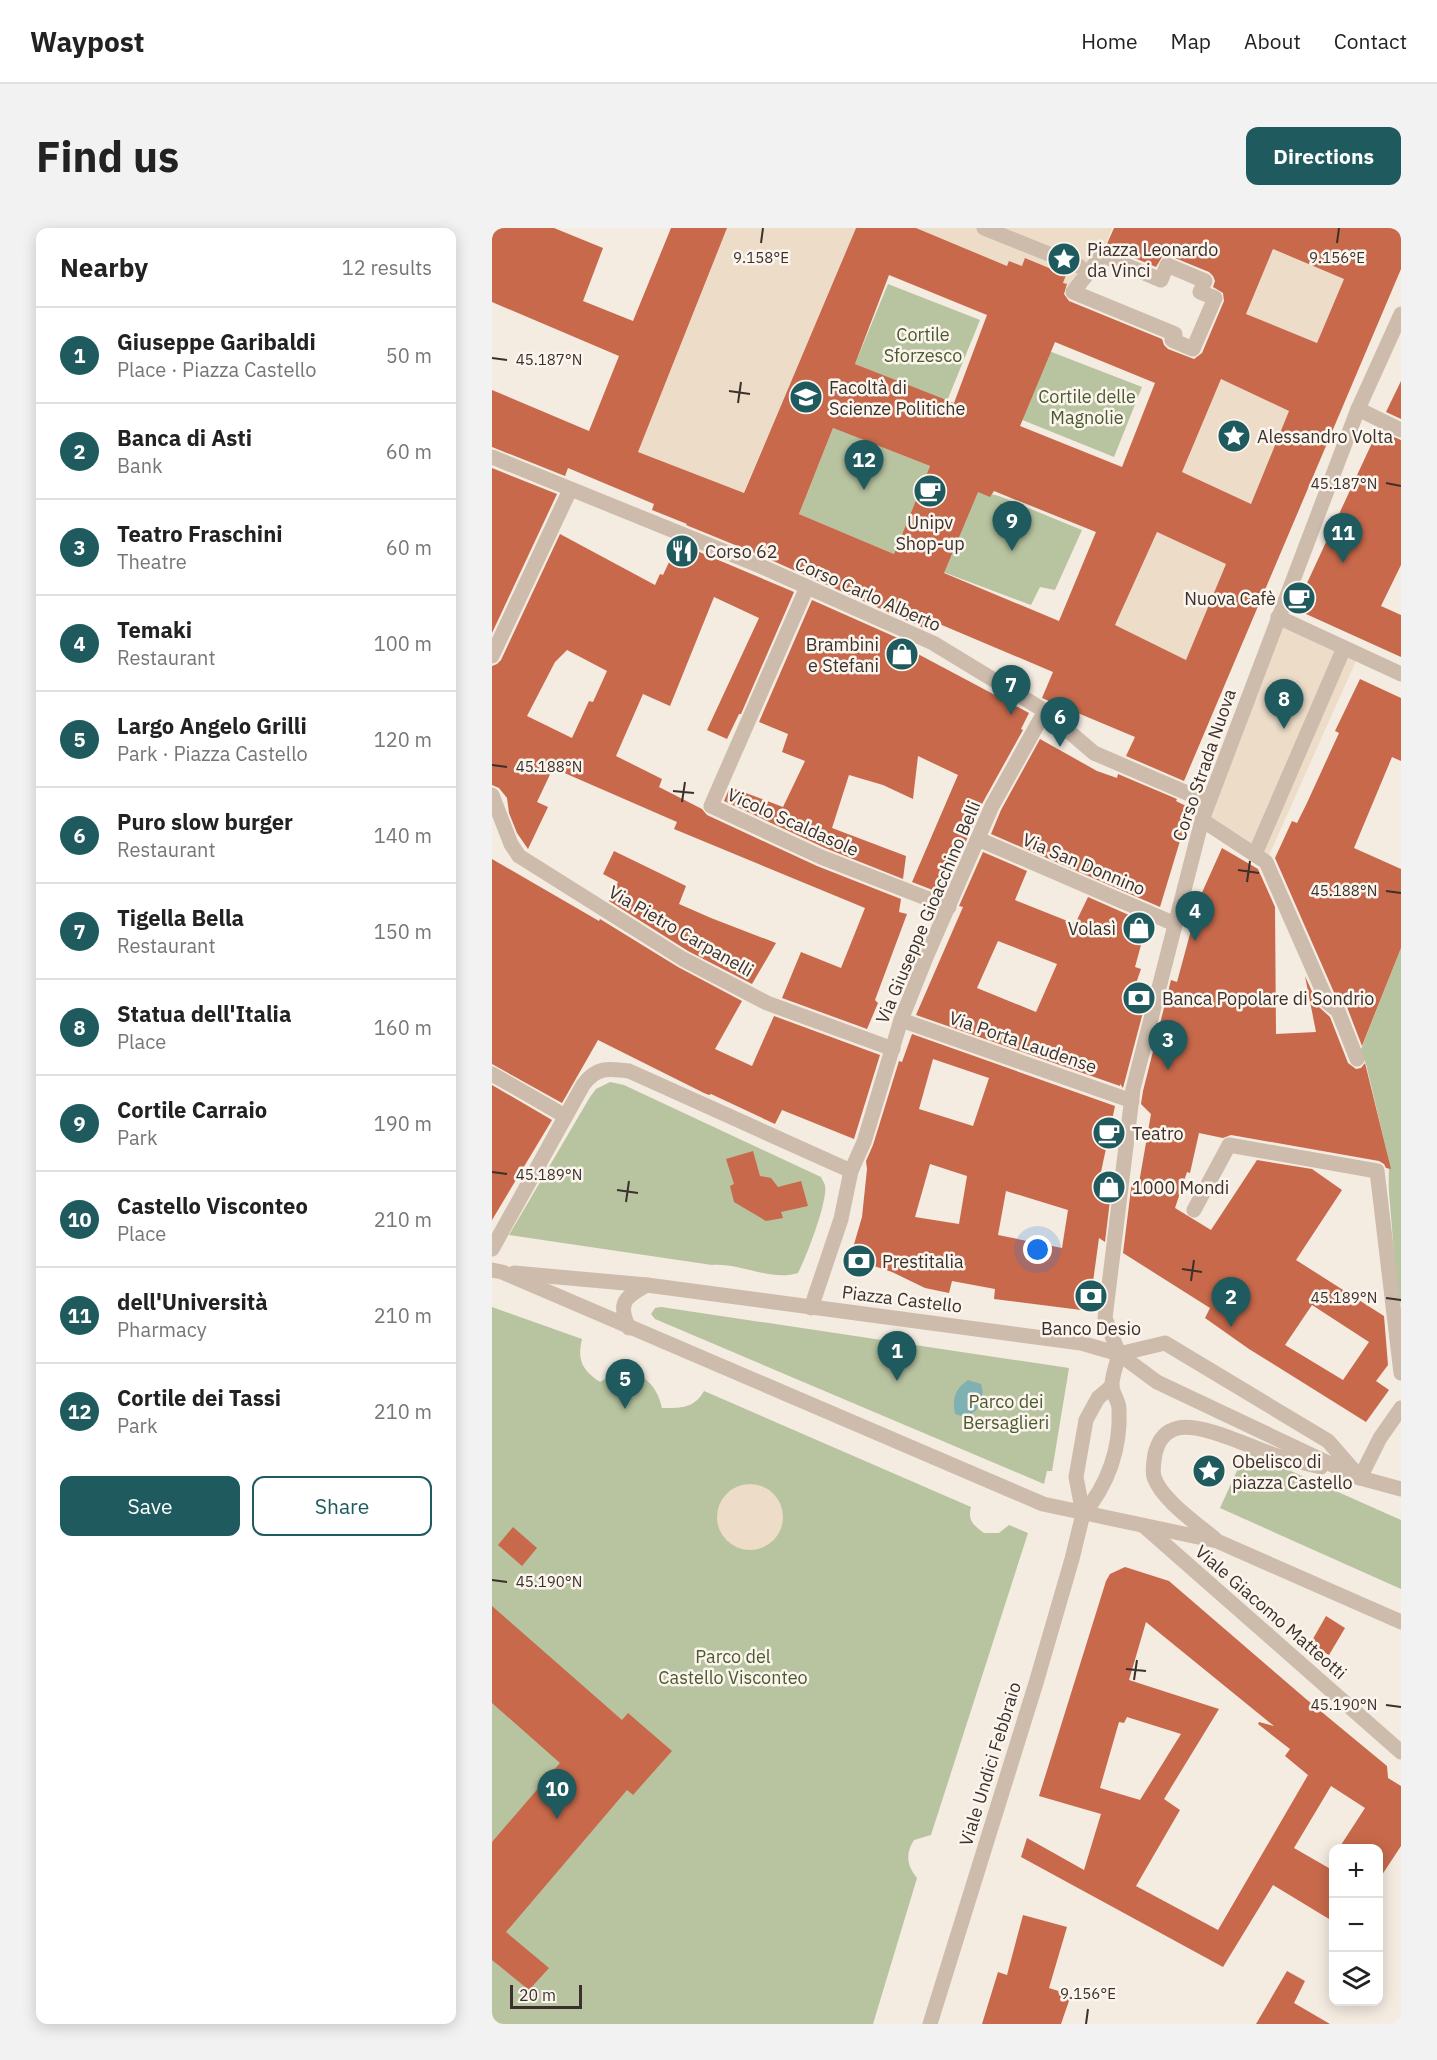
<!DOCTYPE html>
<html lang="en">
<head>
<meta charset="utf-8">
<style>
  body { margin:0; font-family:"IBM Plex Sans",sans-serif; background:#f2f2f2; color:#222 }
  .controls { position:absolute; right:18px; bottom:18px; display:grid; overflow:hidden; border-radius:12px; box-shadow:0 3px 15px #0003 }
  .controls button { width:54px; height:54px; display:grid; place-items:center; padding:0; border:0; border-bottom:2px solid #e0e0e0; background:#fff; color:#222; font:30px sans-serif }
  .scale { position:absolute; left:18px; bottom:15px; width:72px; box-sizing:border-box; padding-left:6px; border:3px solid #3b302b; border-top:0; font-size:16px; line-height:21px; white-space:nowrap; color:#3b302b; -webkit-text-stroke:4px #fbf5ee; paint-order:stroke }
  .you { position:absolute; left:546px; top:1022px; width:21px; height:21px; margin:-15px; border:4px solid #fff; border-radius:50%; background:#1a73e8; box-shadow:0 0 0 9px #1a73e833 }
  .badge { display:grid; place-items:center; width:39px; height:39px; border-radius:50%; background:#1f5a5e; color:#fff; font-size:20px; font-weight:700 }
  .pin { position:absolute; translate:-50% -50px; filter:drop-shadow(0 2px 3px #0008) }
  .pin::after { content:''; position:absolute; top:32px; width:21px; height:18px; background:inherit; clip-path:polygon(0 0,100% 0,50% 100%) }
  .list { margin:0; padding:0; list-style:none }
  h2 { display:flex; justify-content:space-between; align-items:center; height:78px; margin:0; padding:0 24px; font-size:26px }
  h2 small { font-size:20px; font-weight:400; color:#767676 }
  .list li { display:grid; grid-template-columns:39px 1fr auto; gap:18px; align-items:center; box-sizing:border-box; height:96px; padding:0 24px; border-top:2px solid #e0e0e0 }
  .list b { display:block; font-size:22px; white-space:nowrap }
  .list p { margin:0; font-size:20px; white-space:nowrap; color:#767676 }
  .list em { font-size:20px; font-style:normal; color:#767676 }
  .actions { display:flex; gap:12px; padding:18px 24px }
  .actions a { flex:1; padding:14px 0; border:2px solid #1f5a5e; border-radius:12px; text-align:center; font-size:21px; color:#1f5a5e }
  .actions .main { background:#1f5a5e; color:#fff }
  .icon { flex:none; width:33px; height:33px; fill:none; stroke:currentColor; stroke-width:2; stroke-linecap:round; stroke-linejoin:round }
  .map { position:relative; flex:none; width:909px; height:1796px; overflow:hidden; border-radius:12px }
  header { display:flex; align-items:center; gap:36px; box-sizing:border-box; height:84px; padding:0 30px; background:#fff; border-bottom:2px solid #e0e0e0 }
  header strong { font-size:28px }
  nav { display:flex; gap:33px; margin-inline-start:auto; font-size:21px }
  .intro { display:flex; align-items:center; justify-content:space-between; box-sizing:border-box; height:144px; padding:0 36px }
  h1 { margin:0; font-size:42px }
  .button { padding:15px 27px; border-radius:12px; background:#1f5a5e; color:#fff; font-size:21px; font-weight:700 }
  main { display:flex; gap:36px; padding:0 36px }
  aside { flex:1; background:#fff; border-radius:12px; box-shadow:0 3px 15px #0003 }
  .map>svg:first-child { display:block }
</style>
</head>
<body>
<header>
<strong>Waypost</strong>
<nav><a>Home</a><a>Map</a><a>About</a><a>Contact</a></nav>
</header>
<div class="intro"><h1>Find us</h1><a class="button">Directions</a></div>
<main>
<aside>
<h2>Nearby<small>12 results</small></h2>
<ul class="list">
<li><span class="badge">1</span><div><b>Giuseppe Garibaldi</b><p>Place · Piazza Castello</p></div><em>50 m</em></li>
<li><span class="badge">2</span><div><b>Banca di Asti</b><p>Bank</p></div><em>60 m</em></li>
<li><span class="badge">3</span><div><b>Teatro Fraschini</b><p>Theatre</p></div><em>60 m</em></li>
<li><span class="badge">4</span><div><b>Temaki</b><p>Restaurant</p></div><em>100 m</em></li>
<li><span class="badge">5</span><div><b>Largo Angelo Grilli</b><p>Park · Piazza Castello</p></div><em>120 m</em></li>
<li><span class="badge">6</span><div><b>Puro slow burger</b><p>Restaurant</p></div><em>140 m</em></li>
<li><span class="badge">7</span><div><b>Tigella Bella</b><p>Restaurant</p></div><em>150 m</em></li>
<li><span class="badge">8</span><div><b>Statua dell'Italia</b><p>Place</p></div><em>160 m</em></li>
<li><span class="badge">9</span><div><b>Cortile Carraio</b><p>Park</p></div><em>190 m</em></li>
<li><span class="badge">10</span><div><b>Castello Visconteo</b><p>Place</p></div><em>210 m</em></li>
<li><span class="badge">11</span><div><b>dell'Università</b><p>Pharmacy</p></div><em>210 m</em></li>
<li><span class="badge">12</span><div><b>Cortile dei Tassi</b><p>Park</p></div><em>210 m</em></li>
</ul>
<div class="actions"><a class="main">Save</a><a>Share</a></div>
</aside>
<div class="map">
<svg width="909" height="1796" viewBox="0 0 909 1796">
  <rect width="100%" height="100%" fill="#f4ebe1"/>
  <g fill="#b8c4a0">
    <polygon points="396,56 488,92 455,173 363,136"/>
    <polygon points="557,123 650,159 622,229 528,191"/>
    <polygon points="341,200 438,238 402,326 307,286"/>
    <polygon points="483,262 507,268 590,302 563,362 548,359 539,377 451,344"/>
    <path d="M909,720v355l-3,-1 -9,-110c-1,-13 1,-23 -1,-35l-22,-93 -6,-12z"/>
    <path d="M118,854l14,3 197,92c1,2 4,7 4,9 3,15 -19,72 -27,87 -28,9 -58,-11 -86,-8l-203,-30 81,-138 6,-8z"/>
    <path d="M0,1079l90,32c-5,21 0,31 18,43 28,-19 55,-7 62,26 18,0 32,1 42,-17l267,116c-4,13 3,19 13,26h15l10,-8 19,8 -97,302 -17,5c-9,14 -7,26 3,38l-44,146h-381z"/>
    <polygon points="169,1079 577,1140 560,1243 555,1243 552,1256 163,1091 159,1086 163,1080"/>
    <polygon points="754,1223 909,1292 909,1361 728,1280"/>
  </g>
  <g fill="#ecdcc8">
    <polygon points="235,0 364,0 251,266 146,224"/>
    <polygon points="424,0 620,0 610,27 583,60 571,55 574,47 534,30 530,38 517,33 515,38"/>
    <polygon points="781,21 852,51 825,115 754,86"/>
    <polygon points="729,151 797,183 759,276 690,244"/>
    <polygon points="665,304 734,336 694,432 623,397"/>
    <polygon points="786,389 867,426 774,634 710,592"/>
    <circle cx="258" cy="1289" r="33"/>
  </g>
  <path fill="#7fb0b2" d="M476,1152l13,4c6,17 -7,38 -26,30 -3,-16 0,-25 13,-34z"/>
  <g fill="#c8694b" fill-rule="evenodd">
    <path d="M0,0h62l49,20 -20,53 50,20 38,-93h56l-89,224 106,41 112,-265h60l91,38 2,-5 13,5 3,-8 41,17 -3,8 4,1 -3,10 5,7 93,38 2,6 4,4 26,10 8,-6 22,-52 -1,-8 -10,-6 2,-6 -2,-5 -4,-4 -39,-16 -8,1 -6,10 -50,-21 8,-18h287v41l-217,512 -58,-25 9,-19 -93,-39 11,-26 -123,-52 -4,9 -164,-73 -76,-31 1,-1 -35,-14 2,-6 -86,-36 -3,8 -73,-29v-57l97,41 30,-75 -127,-54zM781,21l71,30 -27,64 -71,-29zM397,47l98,40 -33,88 -99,-39zM563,114l100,41 -33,84 -102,-41zM729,151l68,32 -38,93 -69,-32zM341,200l97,38 -36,88 -95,-40zM502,263l102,41 -37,89 -115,-48 34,-81 12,5zM665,304l69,32 -40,96 -71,-35z"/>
    <polygon points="909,153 909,191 894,184"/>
    <polygon points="886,202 909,212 909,337 889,378 909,387 909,429 803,381"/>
    <polygon points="0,240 65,266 0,405"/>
    <path d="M68,306l95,51 5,-11 3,1 15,-32 116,49 -53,122h-2l-12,25 -20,-9 52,-112 -45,-21 -44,109 -27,-12 -27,62 46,23 -3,8 43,22 5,6 110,51 84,33 -2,13 8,2 -32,86 3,3 -11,26 -85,-31 19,-46 40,16 24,-60 -191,-79 3,-7 -124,-54 -16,34 11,5 -20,42 -11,-16 -8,-20 -2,-15 -8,-10 -7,-3v-119l5,-2 4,-4zM75,422l40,21 -14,31 -4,-1 -17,37 -45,-22 28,-54z"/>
    <polygon points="320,372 426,419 424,425 537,485 529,501 531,502 491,574 451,666 420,654 466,547 426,528 421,571 391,557 357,547 340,600 414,628 411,651 333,620 232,573 238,559 291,579 313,533 290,524 296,506 267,494"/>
    <polygon points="868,451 909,470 909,533 900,529 862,620 909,641 909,720 870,818 855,779 844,769 783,630 800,593 805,595 814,577 847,505 843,503"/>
    <polygon points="548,511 605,543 625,550 626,546 685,571 684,573 698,580 668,679 499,606 509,582"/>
    <path d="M730,620l36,21 17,38 1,127 40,-2 -11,-56 14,31 11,10 18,46 8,6 5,-1 4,-5 26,106 -5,-1 -2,-4 -5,-3 -148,-26 -8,3 -24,-5 -9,40 -3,-1 -12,36 36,22 46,-70 55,9 30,21 -46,70 88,56 4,49 -12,16 13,9 -23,32 -117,-73 -44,-31 5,-10 -87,-55 9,-72 7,2 12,-69 -10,-10 2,-13 28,-111 6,2 23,-85zM820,1077l57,37 -26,38 -58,-35z"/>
    <polygon points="122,623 194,658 187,676 219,690 284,715 260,756 196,723 117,673 126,654 111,646"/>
    <path d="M491,624l44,19 -12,29 60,24 13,-27 59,26 -12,44 6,2 -8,23 14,5 -24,91 -3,-4v2l-204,-71 47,-108 -4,-1zM506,713l59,23 -21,48 -59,-24z"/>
    <polygon points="0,631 107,693 108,691 186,739 250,773 223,821 260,838 282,788 388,827 362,911 290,882 283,896 219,866 217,867 212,865 106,812 70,875 0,836"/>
    <path d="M420,806l203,72 -14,66 12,3 -8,67 -6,-4 -10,73 -95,-12 1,-10 -43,-8 -3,12 -24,-5 -33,-16 -42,-14 12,-41 5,-48 -1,-8 7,-16 26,-84 3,1zM441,831l56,19 -16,48 -54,-17zM438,936l37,12 -8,48 -44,-7zM514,963l62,19 -6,38 -64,-13z"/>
    <polygon points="0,857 60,892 0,992"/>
    <polygon points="261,923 268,948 279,950 286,959 309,953 316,978 289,984 291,990 274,993 242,974 238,958 242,956 234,931"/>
    <polygon points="21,1299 45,1320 30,1338 6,1317"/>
    <path d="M633,1339l44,14 137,118 81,67 1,12 13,8v60l-23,35v-33h-39l26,-40 -34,-22 -37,62 40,23v51l-61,-37 -50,82 -202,-110 6,-19 57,32 17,-56 -62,-18 67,-215 4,-7zM654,1394l128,104 -15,-4 -1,2 32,25 -5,7 23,19 -90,155 -82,-44 44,-76 -16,-11 55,-90 -90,-29zM635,1489l54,17 -41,66 -40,-12 19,-66 5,1z"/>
    <polygon points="0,1378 130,1492 136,1485 180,1523 141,1567 135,1562 14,1704 57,1740 37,1762 0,1732 0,1614 68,1535 0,1475"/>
    <polygon points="834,1388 853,1400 837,1427 818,1416"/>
    <polygon points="531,1687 575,1699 557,1760 579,1767 569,1796 490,1796 506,1744 515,1747"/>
    <polygon points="795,1743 813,1753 802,1775 838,1796 764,1796"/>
  </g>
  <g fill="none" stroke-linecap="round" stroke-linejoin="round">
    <g stroke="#cdbbac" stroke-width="15">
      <polyline points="492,0 587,38"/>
      <polygon points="610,27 669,52 675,37 713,53 708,64 723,70 701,121 680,112 683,106 581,64"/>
      <polyline points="866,181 909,202"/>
      <polyline points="0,229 266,337 441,415 553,483 602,525 716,574"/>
      <polyline points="315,359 219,578 329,629 457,679"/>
      <polyline points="786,389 909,446"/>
      <polyline points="0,428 78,262"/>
      <polyline points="0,567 19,616 27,628 191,731 275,775 401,821"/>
      <polyline points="710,592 774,634 836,775 846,783 865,831"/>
      <polyline points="486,611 683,696"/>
      <polyline points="763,626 852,420"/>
      <polyline points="409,792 640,873"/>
      <polyline points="0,846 73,888"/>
      <polyline points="702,982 737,917 885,943 909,1145"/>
      <path d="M0,1021l91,-164c13,-18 25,-17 46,-14l222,100"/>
      <polyline points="0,1042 10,1044 551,1276 725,1313 909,1394"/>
      <polyline points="22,1045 155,1057 589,1115 627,1126 665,1154 868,1250"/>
      <polyline points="319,1080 349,991 359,943 372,914 409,792 435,727 500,578 553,483"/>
      <path d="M137,1100c-12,-25 -4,-31 18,-43"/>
      <polyline points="627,1126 613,1090 641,861 710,592 866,181 909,86"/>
      <polyline points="627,1126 673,1115 836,1213 864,1245"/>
      <polyline points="861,1248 909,1261"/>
      <polyline points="868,1250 888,1210 909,1180"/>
      <path d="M591,1286c25,-29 38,-66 36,-105 0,-8 -6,-14 -7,-22 -1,-9 5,-23 7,-33"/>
      <polyline points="652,1298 909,1524"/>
      <path d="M723,1311c-18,-15 -54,-40 -61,-62 -2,-8 0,-16 1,-23 3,-13 10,-23 23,-26 24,-5 70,18 94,26 16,5 32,9 49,13"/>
      <polyline points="438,1796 544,1455 580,1331 591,1286 584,1249 594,1192 606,1170 620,1158"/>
    </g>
  </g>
  <path fill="none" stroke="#3b302b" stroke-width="2" d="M269,15l2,-15M845,15l2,-15M0,130l15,2M237,163l21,3M246,175l3,-21M894,255l15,3M0,537l15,2M181,563l21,2M190,574l3,-20M746,642l21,3M755,654l3,-21M894,663l15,2M0,944l15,2M125,962l21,3M134,974l3,-21M690,1041l20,3M699,1053l3,-21M894,1070l15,2M0,1352l15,2M634,1441l20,2M642,1452l3,-20M894,1477l15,2M594,1796l2,-15"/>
  <defs>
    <g id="sight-disc" transform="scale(1.725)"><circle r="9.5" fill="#1f5a5e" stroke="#fbf5ee"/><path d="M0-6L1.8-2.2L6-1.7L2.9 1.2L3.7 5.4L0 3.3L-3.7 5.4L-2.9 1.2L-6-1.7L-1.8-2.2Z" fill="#fff"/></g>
    <g id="university-disc" transform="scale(1.725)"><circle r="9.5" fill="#1f5a5e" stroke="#fbf5ee"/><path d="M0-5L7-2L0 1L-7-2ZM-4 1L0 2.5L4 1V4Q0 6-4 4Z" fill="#fff"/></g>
    <g id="cafe-disc" transform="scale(1.725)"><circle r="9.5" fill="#1f5a5e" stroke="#fbf5ee"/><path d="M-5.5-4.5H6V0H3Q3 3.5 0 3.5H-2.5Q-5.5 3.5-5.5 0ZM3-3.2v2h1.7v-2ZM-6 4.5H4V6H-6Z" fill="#fff"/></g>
    <g id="restaurant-disc" transform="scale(1.725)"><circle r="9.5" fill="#1f5a5e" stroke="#fbf5ee"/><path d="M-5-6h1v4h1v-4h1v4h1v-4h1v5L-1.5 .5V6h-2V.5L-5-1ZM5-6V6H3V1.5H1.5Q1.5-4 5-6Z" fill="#fff"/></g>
    <g id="shop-disc" transform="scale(1.725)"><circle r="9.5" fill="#1f5a5e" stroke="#fbf5ee"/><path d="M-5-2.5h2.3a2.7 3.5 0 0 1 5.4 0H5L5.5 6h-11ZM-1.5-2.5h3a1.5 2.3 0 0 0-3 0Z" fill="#fff"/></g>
    <g id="bank-disc" transform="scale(1.725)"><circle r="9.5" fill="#1f5a5e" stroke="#fbf5ee"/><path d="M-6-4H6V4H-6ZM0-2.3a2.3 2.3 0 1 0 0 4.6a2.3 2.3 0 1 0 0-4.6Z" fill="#fff"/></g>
  </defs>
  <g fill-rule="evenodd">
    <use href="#sight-disc" x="572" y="31"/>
    <use href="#university-disc" x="314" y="169"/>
    <use href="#sight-disc" x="742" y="208"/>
    <use href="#cafe-disc" x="438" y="263"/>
    <use href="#restaurant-disc" x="190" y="323"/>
    <use href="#cafe-disc" x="807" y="370"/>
    <use href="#shop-disc" x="410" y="426"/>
    <use href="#shop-disc" x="647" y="700"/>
    <use href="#bank-disc" x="647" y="770"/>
    <use href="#cafe-disc" x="617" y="905"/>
    <use href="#shop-disc" x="617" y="959"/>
    <use href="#bank-disc" x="367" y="1033"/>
    <use href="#bank-disc" x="599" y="1068"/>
    <use href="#sight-disc" x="717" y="1243"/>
  </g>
  <g text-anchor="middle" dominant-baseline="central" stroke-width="5" stroke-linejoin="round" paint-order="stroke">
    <g font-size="18" fill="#3b302b" stroke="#fbf5ee" text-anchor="start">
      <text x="595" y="21">Piazza Leonardo<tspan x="595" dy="21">da Vinci</tspan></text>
      <text x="337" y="159">Facoltà di<tspan x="337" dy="21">Scienze Politiche</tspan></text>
      <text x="765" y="208">Alessandro Volta</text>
      <text x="438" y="294" text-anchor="middle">Unipv<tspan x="438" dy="21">Shop-up</tspan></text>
      <text x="213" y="323">Corso 62</text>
      <text x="784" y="370" text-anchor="end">Nuova Cafè</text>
      <text x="387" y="416" text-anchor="end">Brambini<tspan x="387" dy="21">e Stefani</tspan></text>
      <text x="624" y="700" text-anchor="end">Volasì</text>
      <text x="670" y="770">Banca Popolare di Sondrio</text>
      <text x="640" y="905">Teatro</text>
      <text x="640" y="959">1000 Mondi</text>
      <text x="390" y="1033">Prestitalia</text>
      <text x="599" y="1100" text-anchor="middle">Banco Desio</text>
      <text x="740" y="1233">Obelisco di<tspan x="740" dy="21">piazza Castello</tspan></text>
    </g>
    <g font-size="18" fill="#4a5a2e" stroke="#fbf5ee">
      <text x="431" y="106">Cortile<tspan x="431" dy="21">Sforzesco</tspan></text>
      <text x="595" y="168">Cortile delle<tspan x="595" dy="21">Magnolie</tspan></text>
      <text x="514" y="1173">Parco dei<tspan x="514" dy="21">Bersaglieri</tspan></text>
      <text x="241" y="1428">Parco del<tspan x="241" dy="21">Castello Visconteo</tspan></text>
    </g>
    <g font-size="18" fill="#3b302b" stroke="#fbf5ee">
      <text transform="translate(376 366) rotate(24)">Corso Carlo Alberto</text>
      <text transform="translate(712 537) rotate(-71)">Corso Strada Nuova</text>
      <text transform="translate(301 594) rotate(24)">Vicolo Scaldasole</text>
      <text transform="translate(592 636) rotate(23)">Via San Donnino</text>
      <text transform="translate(436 684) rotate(-67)">Via Giuseppe Gioacchino Belli</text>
      <text transform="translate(189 703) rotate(30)">Via Pietro Carpanelli</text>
      <text transform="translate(531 814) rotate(19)">Via Porta Laudense</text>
      <text transform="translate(410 1071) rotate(7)">Piazza Castello</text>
      <text transform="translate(779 1384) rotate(41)">Viale Giacomo Matteotti</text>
      <text transform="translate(498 1536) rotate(-73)">Viale Undici Febbraio</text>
    </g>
  </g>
  <g font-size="15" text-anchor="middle" fill="#3b302b" stroke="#fbf5ee" stroke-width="5" stroke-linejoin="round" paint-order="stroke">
    <text x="269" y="35">9.158°E</text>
    <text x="845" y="35">9.156°E</text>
    <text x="57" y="137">45.187°N</text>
    <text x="852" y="261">45.187°N</text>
    <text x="57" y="544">45.188°N</text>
    <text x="852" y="668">45.188°N</text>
    <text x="57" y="952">45.189°N</text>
    <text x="852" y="1075">45.189°N</text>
    <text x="57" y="1359">45.190°N</text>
    <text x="852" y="1482">45.190°N</text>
    <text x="596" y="1771">9.156°E</text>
  </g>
</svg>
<div class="controls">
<button>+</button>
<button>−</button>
<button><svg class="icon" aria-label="layers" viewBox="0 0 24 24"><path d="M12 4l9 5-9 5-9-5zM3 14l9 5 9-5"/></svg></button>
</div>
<div class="scale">20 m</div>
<div class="you"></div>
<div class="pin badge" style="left:405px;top:1153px">1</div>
<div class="pin badge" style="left:739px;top:1099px">2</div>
<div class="pin badge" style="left:676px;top:842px">3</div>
<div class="pin badge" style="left:703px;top:713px">4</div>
<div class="pin badge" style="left:133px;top:1181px">5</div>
<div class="pin badge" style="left:568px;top:519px">6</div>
<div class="pin badge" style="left:519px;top:487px">7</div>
<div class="pin badge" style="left:792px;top:501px">8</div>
<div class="pin badge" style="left:520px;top:323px">9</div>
<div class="pin badge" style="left:65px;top:1591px">10</div>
<div class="pin badge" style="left:851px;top:335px">11</div>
<div class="pin badge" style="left:372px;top:262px">12</div>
</div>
</main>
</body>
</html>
